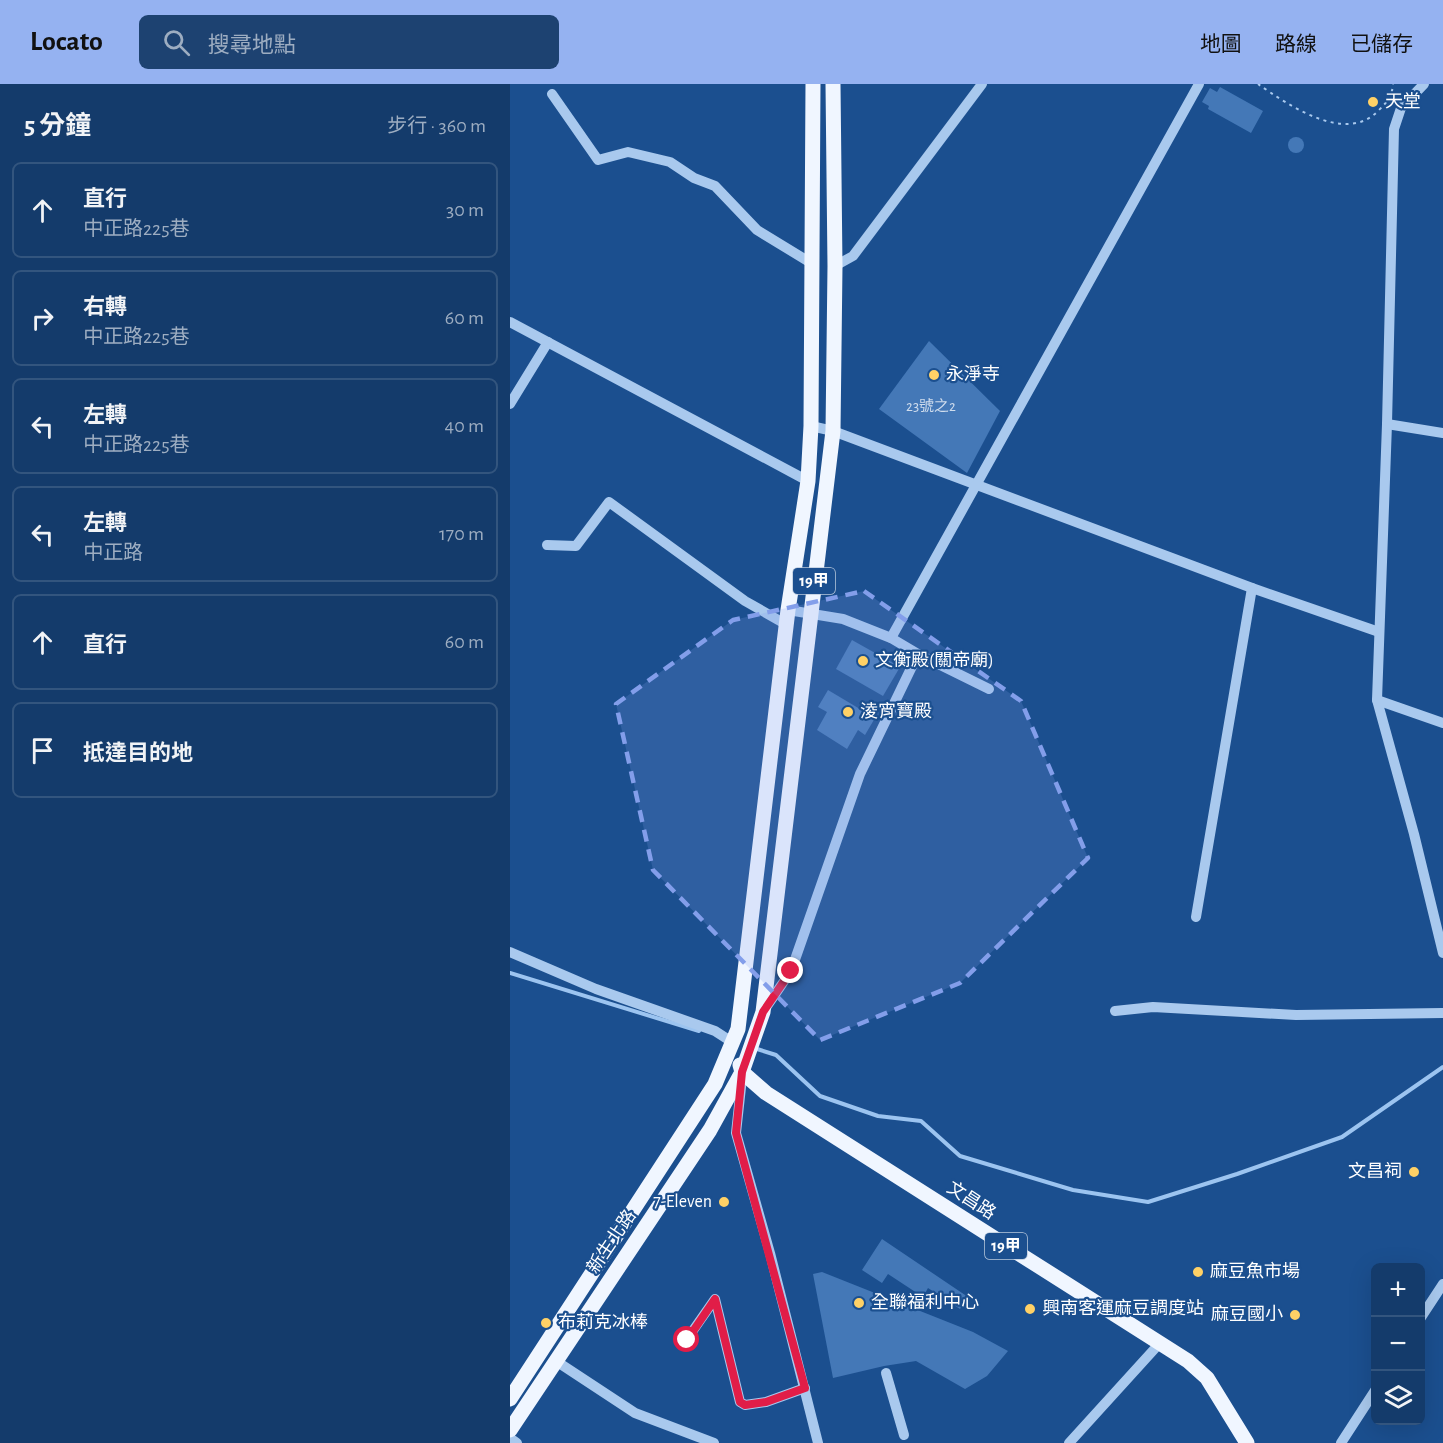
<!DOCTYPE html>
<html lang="zh-TW">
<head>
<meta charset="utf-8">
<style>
  body { margin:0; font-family:"Alegreya Sans","Noto Sans TC",sans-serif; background:#1d4271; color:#f1f3f6 }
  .controls { position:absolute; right:18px; bottom:18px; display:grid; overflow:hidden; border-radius:9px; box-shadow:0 6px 24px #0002 }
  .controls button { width:54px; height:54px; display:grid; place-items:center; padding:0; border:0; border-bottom:2px solid #33557e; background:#143b6b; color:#f1f3f6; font:30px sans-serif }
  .stop { position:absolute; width:18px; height:18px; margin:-14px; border:4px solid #e11d48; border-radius:50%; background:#fff }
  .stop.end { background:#e11d48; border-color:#fff; box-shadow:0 2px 6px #0008 }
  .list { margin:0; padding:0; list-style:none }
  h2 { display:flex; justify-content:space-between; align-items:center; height:78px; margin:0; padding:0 24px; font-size:26px }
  h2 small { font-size:20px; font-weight:400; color:#9dadc1 }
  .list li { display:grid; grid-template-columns:39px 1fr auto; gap:18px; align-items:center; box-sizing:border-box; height:96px; margin:0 12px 12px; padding:0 12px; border:2px solid #33557e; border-radius:9px }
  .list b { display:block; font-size:22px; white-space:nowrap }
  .list p { margin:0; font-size:20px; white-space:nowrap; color:#9dadc1 }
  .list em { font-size:20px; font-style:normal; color:#9dadc1 }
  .icon { flex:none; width:33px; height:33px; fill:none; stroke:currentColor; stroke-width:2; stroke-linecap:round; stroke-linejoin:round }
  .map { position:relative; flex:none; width:933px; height:1359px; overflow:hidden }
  header { display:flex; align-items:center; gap:36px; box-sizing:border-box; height:84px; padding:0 30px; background:#95b2f1; color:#111 }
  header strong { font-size:28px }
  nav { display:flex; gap:33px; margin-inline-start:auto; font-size:21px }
  .search { width:420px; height:54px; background:#1d4271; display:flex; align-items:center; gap:15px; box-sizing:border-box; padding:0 21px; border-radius:9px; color:#9dadc1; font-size:22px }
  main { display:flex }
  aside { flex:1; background:#143b6b }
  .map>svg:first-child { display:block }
</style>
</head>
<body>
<header>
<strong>Locato</strong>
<div class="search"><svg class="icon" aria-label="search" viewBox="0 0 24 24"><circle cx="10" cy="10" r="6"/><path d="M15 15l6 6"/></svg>搜尋地點</div>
<nav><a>地圖</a><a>路線</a><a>已儲存</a></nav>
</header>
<main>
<aside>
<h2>5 分鐘<small>步行 · 360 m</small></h2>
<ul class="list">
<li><svg class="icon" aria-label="ahead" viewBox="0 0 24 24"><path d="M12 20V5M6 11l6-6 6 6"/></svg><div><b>直行</b><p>中正路225巷</p></div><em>30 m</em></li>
<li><svg class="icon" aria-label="right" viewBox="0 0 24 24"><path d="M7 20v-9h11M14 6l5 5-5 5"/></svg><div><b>右轉</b><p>中正路225巷</p></div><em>60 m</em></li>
<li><svg class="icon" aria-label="left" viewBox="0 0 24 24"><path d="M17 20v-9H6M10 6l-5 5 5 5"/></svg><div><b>左轉</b><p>中正路225巷</p></div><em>40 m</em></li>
<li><svg class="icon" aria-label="left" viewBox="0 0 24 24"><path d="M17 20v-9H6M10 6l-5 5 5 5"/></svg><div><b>左轉</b><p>中正路</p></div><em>170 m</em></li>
<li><svg class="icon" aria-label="ahead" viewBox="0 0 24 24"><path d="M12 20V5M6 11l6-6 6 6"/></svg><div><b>直行</b></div><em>60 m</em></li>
<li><svg class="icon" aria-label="arrive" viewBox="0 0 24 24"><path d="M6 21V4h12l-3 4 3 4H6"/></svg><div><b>抵達目的地</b></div></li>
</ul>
</aside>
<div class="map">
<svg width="933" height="1359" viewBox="0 0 933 1359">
  <rect width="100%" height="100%" fill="#1b4f8f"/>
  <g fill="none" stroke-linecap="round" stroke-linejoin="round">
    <g stroke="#9cc4f0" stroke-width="4">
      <polyline points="0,889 189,947"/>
      <polyline points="247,965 266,971 310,1012 368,1032 411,1037 450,1072 563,1106 638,1118 727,1090 832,1053 933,983"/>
    </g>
  </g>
  <g fill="#4478b7">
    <polygon points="710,3 753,27 741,49 698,25 699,22 692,18 700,4 707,8"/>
    <circle cx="786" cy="61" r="8"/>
    <polygon points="419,257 490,327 457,389 369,325"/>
    <polygon points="342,556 390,583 373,612 326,585"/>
    <polygon points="318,606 365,634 355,651 348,646 337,665 307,646 317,628 308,623"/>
    <polygon points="372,1155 458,1213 450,1225 418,1204 413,1213 378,1190 372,1199 352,1186"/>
    <polygon points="312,1188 463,1248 498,1267 477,1292 455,1305 406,1277 374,1282 323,1294 303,1190"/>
  </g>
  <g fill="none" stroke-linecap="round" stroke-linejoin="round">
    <path stroke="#a9c9ee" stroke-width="2" stroke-dasharray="3 4.5" stroke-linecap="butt" d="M748,0c29,20 87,61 120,27 9,-9 14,-14 15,-27"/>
    <g stroke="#a9c9ee" stroke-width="10">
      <polyline points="914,0 891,24 884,45 877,340 867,616 904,750 933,869"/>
      <polyline points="42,10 88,76 118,68 160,78 184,94 205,102 247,146 301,179"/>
      <polyline points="325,182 343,172 472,0"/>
      <polyline points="0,238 298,397"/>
      <polyline points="0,320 38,258"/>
      <polyline points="877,340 933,349"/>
      <polyline points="301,342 323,347 742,504 869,548"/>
      <polyline points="37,461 66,462 99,418 235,517 277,541"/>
      <polyline points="278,526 333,535 381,554 408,570 479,605"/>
      <polyline points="381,554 689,0"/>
      <polyline points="867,616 933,639"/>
      <polyline points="686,833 742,504"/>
      <polyline points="0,868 86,905 205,947 222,958"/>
      <polyline points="255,925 281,887 350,690 408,570"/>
      <polyline points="605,927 643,923 786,931 933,929"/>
      <polyline points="232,994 226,1049 260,1169 308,1359"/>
      <polyline points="910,1235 933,1200"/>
      <polyline points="177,1255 205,1215 230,1318 235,1321 256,1318 295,1304"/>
      <polyline points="46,1277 125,1329 204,1359"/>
      <polyline points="376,1289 394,1351"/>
      <polyline points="0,1354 7,1359"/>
      <polyline points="559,1359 649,1260"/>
      <polyline points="831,1359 866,1305"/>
    </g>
    <g stroke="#f0f6ff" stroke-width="15">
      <polyline points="230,981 232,988 256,1009 678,1277 697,1294 737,1359"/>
      <polyline points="0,1315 205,1000 228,945 278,526 298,397 301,342 303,0"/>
      <polyline points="0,1346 200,1046 232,988 253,928 323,347 325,182 323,0"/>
    </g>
  </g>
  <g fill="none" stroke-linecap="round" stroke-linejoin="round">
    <polyline stroke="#e11d48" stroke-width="8" points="177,1256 205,1215 230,1318 235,1321 256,1318 295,1304 226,1049 232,988 253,928 281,887"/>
  </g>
  <path fill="#839eea" fill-opacity="0.2" stroke="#839eea" stroke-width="4.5" stroke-dasharray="12 8" stroke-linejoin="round" d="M354,507l157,110 67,157 -128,125 -140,57 -167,-170 -37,-166 117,-84z"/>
  <g fill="#ffd166" stroke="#1b4f8f" stroke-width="2">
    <circle cx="863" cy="18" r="6"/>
    <circle cx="424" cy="291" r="6"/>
    <circle cx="353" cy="577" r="6"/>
    <circle cx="338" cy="628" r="6"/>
    <circle cx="904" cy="1088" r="6"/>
    <circle cx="214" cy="1118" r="6"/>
    <circle cx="688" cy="1188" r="6"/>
    <circle cx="349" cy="1219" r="6"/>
    <circle cx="520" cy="1225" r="6"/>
    <circle cx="785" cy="1231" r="6"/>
    <circle cx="36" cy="1239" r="6"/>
  </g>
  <g text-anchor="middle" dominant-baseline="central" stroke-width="4.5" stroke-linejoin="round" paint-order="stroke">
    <g font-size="15" fill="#d0dded">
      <text x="421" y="322">23號之2</text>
    </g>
    <g fill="#1b4f8f" stroke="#bbcadd" stroke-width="1.5">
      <rect x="283" y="484" width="42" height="26" rx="4.5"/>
      <rect x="475" y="1149" width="42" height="26" rx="4.5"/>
    </g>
    <g font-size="16" font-weight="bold" fill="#fff">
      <text x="304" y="497">19甲</text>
      <text x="496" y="1162">19甲</text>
    </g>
    <g font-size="18" fill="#fff" stroke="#1b4f8f" text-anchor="start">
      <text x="875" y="18">天堂</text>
      <text x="436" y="291">永淨寺</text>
      <text x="365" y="577">文衡殿(關帝廟)</text>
      <text x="350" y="628">淩宵寶殿</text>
      <text x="892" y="1088" text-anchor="end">文昌祠</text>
      <text x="202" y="1118" text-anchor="end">7-Eleven</text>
      <text x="700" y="1188">麻豆魚市場</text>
      <text x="361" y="1219">全聯福利中心</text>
      <text x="532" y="1225">興南客運麻豆調度站</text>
      <text x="773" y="1231" text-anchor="end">麻豆國小</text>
      <text x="48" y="1239">布莉克冰棒</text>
    </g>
    <g font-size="18" fill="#fff" stroke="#1b4f8f">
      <text transform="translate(461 1117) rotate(33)">文昌路</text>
      <text transform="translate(102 1158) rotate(-56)">新生北路</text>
    </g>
  </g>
</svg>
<div class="controls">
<button>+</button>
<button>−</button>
<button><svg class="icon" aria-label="layers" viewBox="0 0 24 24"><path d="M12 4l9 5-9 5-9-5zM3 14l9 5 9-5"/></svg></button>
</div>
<div class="stop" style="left:177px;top:1256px"></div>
<div class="stop end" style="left:281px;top:887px"></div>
</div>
</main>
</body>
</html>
